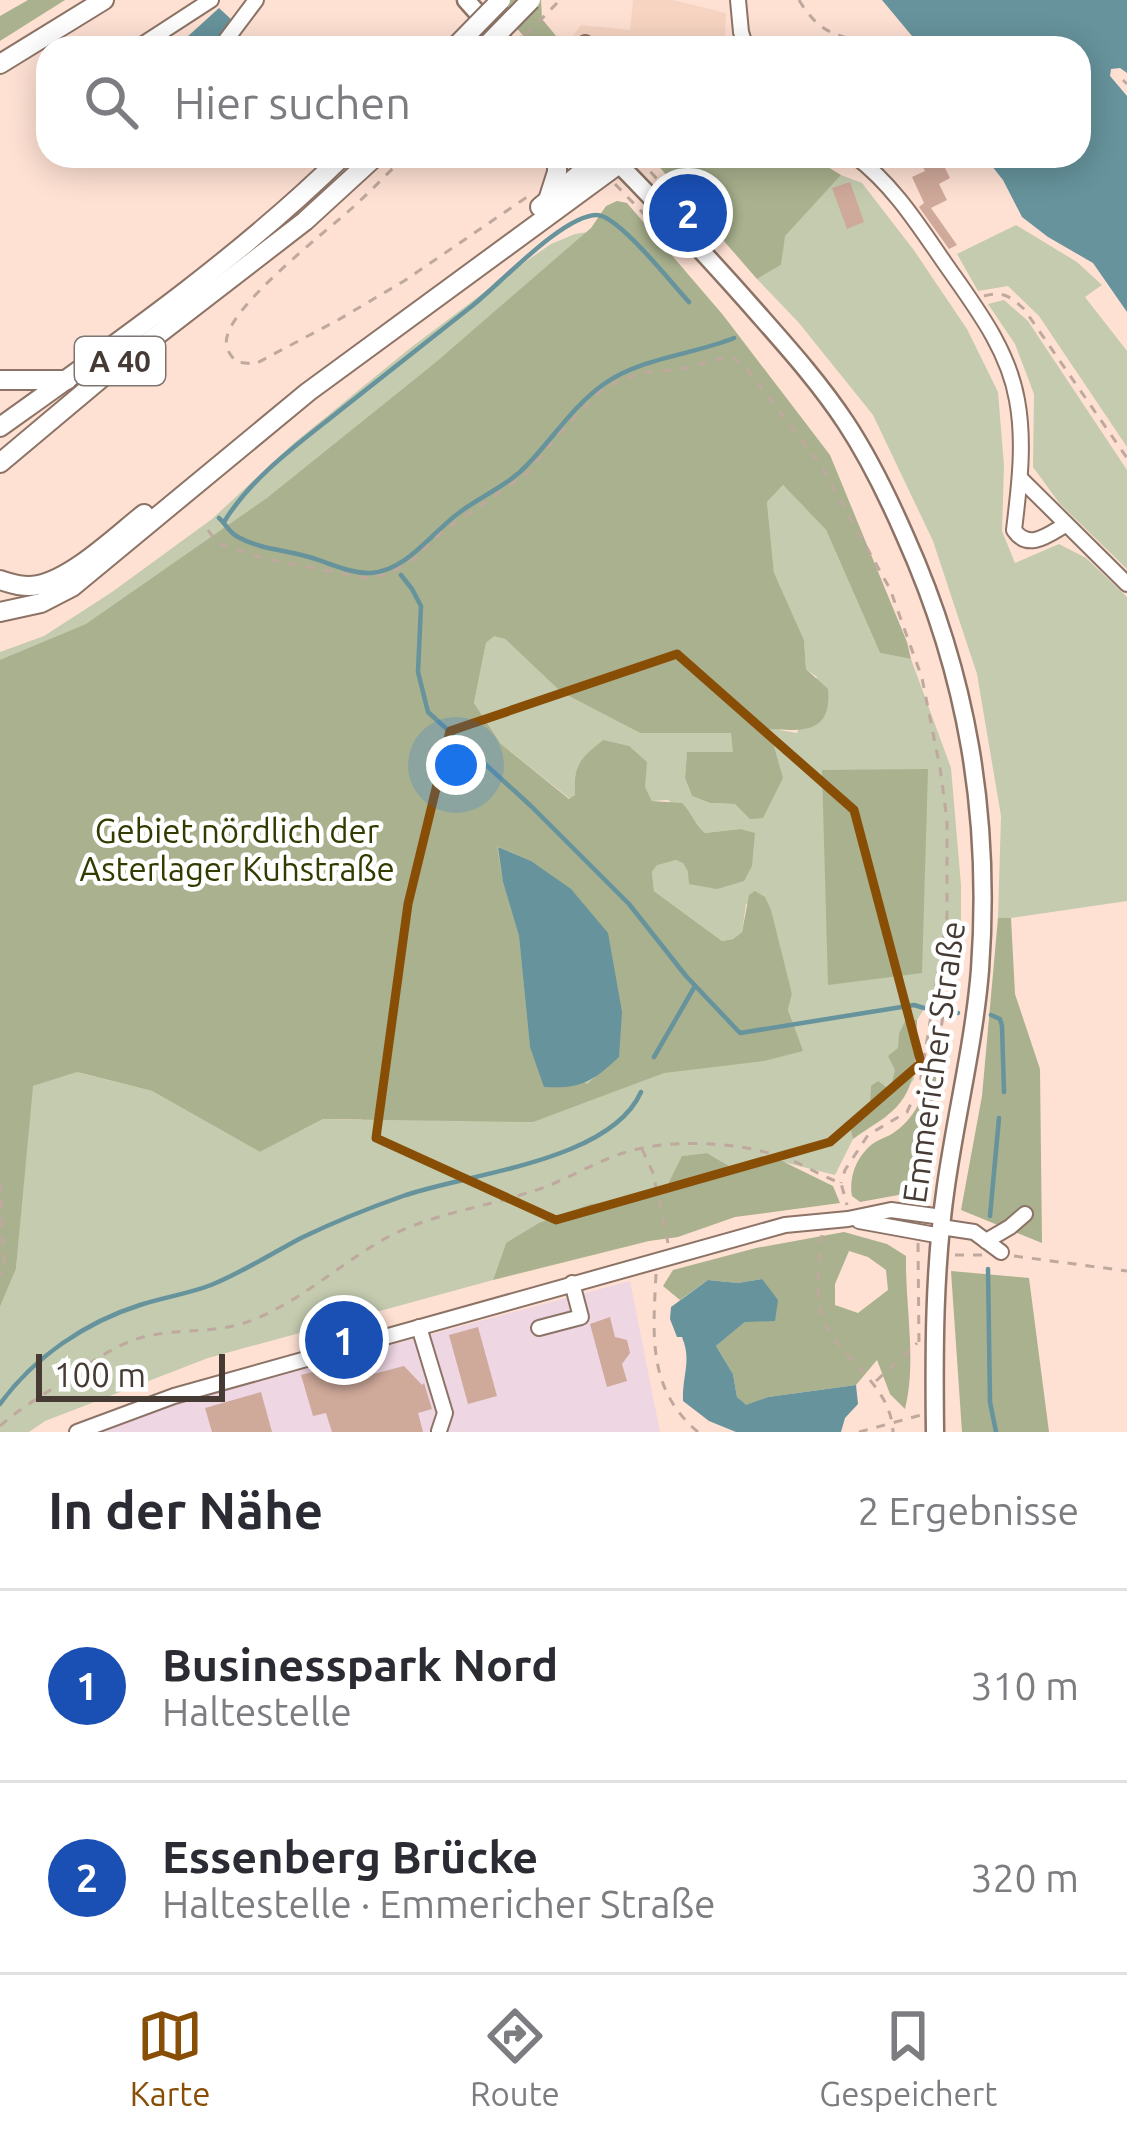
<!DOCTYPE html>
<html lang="de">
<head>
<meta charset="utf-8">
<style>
  body { margin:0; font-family:Ubuntu,sans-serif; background:#f2f2f3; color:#2b2b33 }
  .scale { position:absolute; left:36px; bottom:30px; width:189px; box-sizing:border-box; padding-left:12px; border:6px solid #453a34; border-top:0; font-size:33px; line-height:42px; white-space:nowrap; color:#453a34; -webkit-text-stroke:9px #fff; paint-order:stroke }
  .you { position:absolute; left:456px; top:765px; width:42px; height:42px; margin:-30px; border:9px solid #fff; border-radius:50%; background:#1a73e8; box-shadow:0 0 0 18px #1a73e833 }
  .badge { display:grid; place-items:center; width:78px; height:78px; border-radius:50%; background:#894e06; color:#fff; font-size:39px; font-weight:700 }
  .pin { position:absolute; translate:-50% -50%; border:6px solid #fff; box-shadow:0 3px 12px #0006 }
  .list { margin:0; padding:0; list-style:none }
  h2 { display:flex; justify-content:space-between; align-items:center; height:156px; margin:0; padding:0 48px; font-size:51px }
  h2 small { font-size:39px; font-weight:400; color:#7c7c81 }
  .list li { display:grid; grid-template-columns:78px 1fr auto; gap:36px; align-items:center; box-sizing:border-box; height:192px; padding:0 48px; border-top:3px solid #e1e1e2 }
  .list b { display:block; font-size:45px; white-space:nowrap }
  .list p { margin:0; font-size:39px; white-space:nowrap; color:#7c7c81 }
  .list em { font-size:39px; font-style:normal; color:#7c7c81 }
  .icon { flex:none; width:66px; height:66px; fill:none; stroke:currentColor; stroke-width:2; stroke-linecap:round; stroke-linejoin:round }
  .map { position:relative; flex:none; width:1127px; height:1432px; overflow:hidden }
  .search { position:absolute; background:#fff; box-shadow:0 6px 30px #0003; left:36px; right:36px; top:36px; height:132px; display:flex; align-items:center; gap:30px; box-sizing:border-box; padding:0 42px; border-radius:36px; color:#7c7c81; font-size:45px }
  .sheet { height:540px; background:#fff }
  nav { display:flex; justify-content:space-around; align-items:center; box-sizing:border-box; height:168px; border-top:3px solid #e1e1e2; background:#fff; font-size:33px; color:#7c7c81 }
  nav a { display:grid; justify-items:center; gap:6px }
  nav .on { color:#894e06 }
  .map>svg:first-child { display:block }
</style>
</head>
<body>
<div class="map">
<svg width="1127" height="1432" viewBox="0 0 1127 1432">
  <rect width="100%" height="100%" fill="#fee1d3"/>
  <polygon fill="#eed6e2" points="630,1281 660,1432 92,1432 218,1391"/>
  <polygon fill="#f7d4c2" points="633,0 673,0 726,13 725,37 709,48 564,48 581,25 630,30"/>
  <g fill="#c4cbaf">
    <polygon points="841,175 862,183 913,249 967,329 998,392 1004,466 1002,531 1015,563 1059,544 1086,558 1127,597 1127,901 1011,918 998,918 1001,816 977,674 933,541 873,415 799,323 757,279 781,265 784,236"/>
    <polygon points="1016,225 1077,262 1102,285 1085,297 1127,351 1127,447 1039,316 1008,286 978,291 957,254"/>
    <path d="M608,229l-189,463 383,359 -14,-41 4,-16 -28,-97 -18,7 -4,28 -9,7 -11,2 -68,-50 -2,-19 5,-8 19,-4 7,2 5,10 52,-43 -35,4 -37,-33 -16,1 -7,-13 -42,-48c-23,18 -30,25 -28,55l-5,4 -69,-55 -27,-41 12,-60 8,-8 11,4 56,53 79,41 91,-1 3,20 -47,1 -2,25 7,18 18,7 25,1 33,-76 29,5 20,-56 -11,-8 -2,-29 -30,-66 -7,-72 16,-17 43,45 54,123 31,6 40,109 10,117v40l-16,51 -28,44 -3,59 -28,38 -33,22 -18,36 -60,-15 -39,10 -29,-17 -24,3 -17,32 -25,10 -50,6 -85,39 -13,37 -285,78 -163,63 -16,11h-29v-125l16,-38 16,-183 44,-14 76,19 108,61 63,-33 40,1 -57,-26 -306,-29v-413l44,-16 68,-44 100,-73 82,-76 115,-94 106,-80 36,-25 24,-10z"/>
    <polygon points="1004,300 1028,321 1127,470 1127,569 1060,504 1033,467 1034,394 1015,344 988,304"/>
  </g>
  <g fill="#a9b18e" fill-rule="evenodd">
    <polygon points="28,0 65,0 0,41 0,16"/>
    <polygon points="492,0 541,0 542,19 566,48 534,48"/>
    <polygon points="657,156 810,156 841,175 785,236 781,265 757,279 655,162"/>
    <path d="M617,201l10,2 96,112 107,140 77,187 4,17 -31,-6 -54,-123 -43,-45 -16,17 7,71 30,67 2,29 22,20c4,45 -26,42 -59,40l14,49 -20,40 -13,1 -15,-15 -25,-1 -18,-7 -7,-18 2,-26h46l-2,-19h-91l-79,-41 -56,-53 -11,-3 -8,7 -12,60 27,41 68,55 6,-4c-2,-30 5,-37 28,-55l26,6 18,16 -2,25 7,14 30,2c10,10 12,21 23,30l35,-4 15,4 -3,33 -8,15 -27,8 -28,-5 -1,-12 -5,-9 -7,-3 -19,5 -5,7 2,19 68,50 11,-2 9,-7 7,-37 6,-4 10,6 6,13 21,84 -4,16 15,41 -39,10 -100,12 -131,49 -210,-3 -63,33 -108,-61 -75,-19 -44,14 -17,183 -16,38v-647l86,-36 181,-126 168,-135 156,-135 15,-22zM497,846l34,15 88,195 -32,28 -57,-37 -11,-111 -16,-54z"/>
    <polygon points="928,769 922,973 828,985 822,770"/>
    <polygon points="998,918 1011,918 1015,994 1040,1069 1042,1243 961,1210 982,1096"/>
    <path d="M917,1020c-3,39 3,72 -32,97 -11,8 -22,14 -32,22l-3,-14 20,-19 1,-20 7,-5 12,9 5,-20 -7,-14 10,-8 1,-14 6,-13z"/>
    <path d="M933,1036l3,44 -14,97 -18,17 -44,8 -8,-6c-3,-19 4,-38 19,-51 7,-6 18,-8 25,-14 10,-7 18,-18 24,-29 10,-20 10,-44 13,-66z"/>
    <polygon points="707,1153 736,1170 775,1160 782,1161 833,1186 840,1203 735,1217 678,1237 649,1241 493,1280 506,1243 539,1223 591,1204 641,1198 666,1188 682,1156"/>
    <path d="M844,1232l43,12 19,12c-1,49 11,106 -1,153l-15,-15 -13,-34 -21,25 -88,12 -22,9 -9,-9 -4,-23 -17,-28 29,-24 17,-43 -24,4 -30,-3 -28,20 -17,-14 10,-16 83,-22zM849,1251l19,6 18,13 2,20 -30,23 -23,-8v-21z"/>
    <polygon points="951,1271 1029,1278 1049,1432 962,1432"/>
  </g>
  <g fill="#66939c">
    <polygon points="882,0 1127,0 1127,73 1120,68 1111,69 1110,76 1127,96 1127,312 1093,263 1048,237 1022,217 1003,180 984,156 1079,156 1079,48 922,48"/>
    <polygon points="219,8 233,21 216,48 175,48"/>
    <path d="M498,847l33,14 40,28 37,44 14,79 -3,45c-27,25 -38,32 -75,30l-14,-40 -11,-111 -16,-54z"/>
    <path d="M762,1279l16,21 -3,21 -30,1 -29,24 17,28 4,23 9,8 22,-8 88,-12 2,19 -13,14 -4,14h-105l-27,-11 -26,-20c-1,-26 9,-40 -1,-64h-5l-7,-18 1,-12 37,-27 30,3z"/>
  </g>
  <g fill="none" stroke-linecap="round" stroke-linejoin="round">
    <g stroke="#66939c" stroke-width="4.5">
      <path d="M219,518c7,6 10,15 19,19 21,12 48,13 71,20 19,5 41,17 62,16 36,-2 62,-42 89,-61 23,-17 49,-27 68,-48 25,-26 46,-59 76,-80 36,-26 88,-29 130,-46"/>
      <path d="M224,522c28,-46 77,-80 119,-114 43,-34 86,-68 129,-102 28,-22 91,-91 125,-91 21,0 76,70 92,87"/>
      <polyline points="401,575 412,589 421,606 418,672 428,712 531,806 629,904 686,976 740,1033 914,1005 924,1008"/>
      <polyline points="950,1011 958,1013"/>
      <polyline points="991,1015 1000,1019 1002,1026 1004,1092"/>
      <polyline points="654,1057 695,986"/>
      <polyline points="990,1216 999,1118"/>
      <polyline points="988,1269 990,1402 996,1432"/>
      <path d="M0,1404c34,-47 86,-82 140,-99 24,-8 48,-11 71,-20 32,-13 60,-31 90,-47 33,-16 68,-30 102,-42 65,-23 207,-34 238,-104"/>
    </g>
  </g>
  <g fill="#cfa99a">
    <polygon points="917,156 939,156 950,178 939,184 947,200 931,208 957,245 949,249 919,207 924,203 912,177 925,171"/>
    <polygon points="850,182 864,222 847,229 832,188"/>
    <polygon points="610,1317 615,1337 627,1340 630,1353 622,1364 627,1381 607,1387 590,1324"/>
    <polygon points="478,1327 497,1396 468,1404 449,1335"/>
    <polygon points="358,1360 362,1377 404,1366 422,1385 424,1383 432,1409 418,1413 423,1432 332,1432 326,1413 313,1416 301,1375"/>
    <polygon points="261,1392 272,1432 212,1432 205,1408"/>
  </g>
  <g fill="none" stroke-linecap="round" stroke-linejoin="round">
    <g stroke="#8c7366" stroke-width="18">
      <g id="minor">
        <polyline points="738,0 741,32 746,48"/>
        <polyline points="585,43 593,48"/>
        <polyline points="137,48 211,0"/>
        <polyline points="220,48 256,0"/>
        <path d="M855,156c38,29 62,67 89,106 30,43 64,86 73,138 8,43 2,88 -3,130 14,21 34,5 51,-5"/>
        <polyline points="1020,478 1127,584"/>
        <polyline points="859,1221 941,1236"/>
        <polyline points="941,1227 974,1232 1001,1252"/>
        <polyline points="986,1241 1010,1227 1025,1214"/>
        <polyline points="419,1327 445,1413 439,1431"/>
        <polyline points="539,1328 581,1317 572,1283"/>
        <polyline points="77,1432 174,1396 785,1225 848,1219 891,1210 942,1217"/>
      </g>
    </g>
    <g stroke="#8c7366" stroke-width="21">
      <g id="major">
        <polyline points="466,0 509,48"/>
        <path d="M611,156c51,52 101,105 149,160 30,34 61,69 86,107 23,35 42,74 59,113 63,140 86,281 75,434 -6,73 -24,145 -34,216 -12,82 -12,164 -11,246"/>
      </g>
    </g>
    <g stroke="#8c7366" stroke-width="22">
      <g id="highway">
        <polyline points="0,64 104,0"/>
        <polyline points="549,197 557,172 557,156"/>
        <polyline points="540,207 601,156"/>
        <polyline points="0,380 67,380"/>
        <path d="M0,427c119,-85 239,-169 343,-271"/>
        <polyline points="0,463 99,380 305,221 376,156"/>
        <path d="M0,580c12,4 25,8 38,5 35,-7 78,-49 106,-71"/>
        <polyline points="0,612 41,603 72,587 308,392 619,164"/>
      </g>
    </g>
    <g stroke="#bfa89d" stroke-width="3" stroke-dasharray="9 9" stroke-linecap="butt">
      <path d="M799,0c25,42 48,36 91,46"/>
      <polyline points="520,36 531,48"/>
      <polyline points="1123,80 1127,84"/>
      <path d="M405,156c-18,18 -35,36 -54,53 -28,25 -117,94 -124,128 -3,11 3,17 9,25l19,2 83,-44 66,-39 123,-84"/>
      <polyline points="642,156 648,169 688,213"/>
      <polyline points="615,184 675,246"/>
      <path d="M984,296c19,-5 26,0 40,13l103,149"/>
      <polyline points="208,530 217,543 262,558 365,578 389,574 414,559 441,533 529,472 559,434 601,391 619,381 642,373 681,369 730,356 743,364 820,464 890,589 922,678 940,768 947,820 947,916 920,1084 907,1112 868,1135 845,1170 841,1183"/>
      <polyline points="642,1149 653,1173 668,1243"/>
      <polyline points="0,1182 4,1265 0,1275"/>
      <polyline points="924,1204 944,1071 941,1030 944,1007 947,986 966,930"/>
      <path d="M822,1235c-3,24 -7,52 -1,76 12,47 70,69 72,121"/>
      <polyline points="918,1243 919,1347"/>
      <polyline points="955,1255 982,1255"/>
      <polyline points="1014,1256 1127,1271"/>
      <path d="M656,1274c-3,61 -9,115 42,158"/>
      <polyline points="876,1381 917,1343"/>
      <path d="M0,1426c21,-19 44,-31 67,-47 25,-17 50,-36 80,-43 37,-8 73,-2 108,-17 49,-20 87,-57 133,-82 44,-23 92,-29 139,-44 33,-9 61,-28 93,-39 46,-16 116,-13 162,3 20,6 38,19 59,26l6,22"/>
      <polyline points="859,1432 921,1415"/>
    </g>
    <use href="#minor" stroke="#fff" stroke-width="14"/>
    <use href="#major" stroke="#fff" stroke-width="16"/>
    <use href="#highway" stroke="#fff" stroke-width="18"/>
    <g stroke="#8c7366" stroke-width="22" stroke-linecap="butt">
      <g id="highway-bridge">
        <polyline points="454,48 501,0"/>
        <polyline points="484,48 531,0"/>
      </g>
    </g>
    <polyline stroke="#bfa89d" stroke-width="3" stroke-dasharray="9 9" stroke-linecap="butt" points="513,48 560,0"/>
    <use href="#highway-bridge" stroke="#fff" stroke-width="18"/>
  </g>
  <path fill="none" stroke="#894e06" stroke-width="9" stroke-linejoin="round" d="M677,654l177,156 67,253 -91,79 -274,78 -180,-82 32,-234 42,-173z"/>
  <g text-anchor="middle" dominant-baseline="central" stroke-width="9" stroke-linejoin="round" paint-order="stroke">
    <rect fill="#fff" stroke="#7d7571" stroke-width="3" x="75" y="337" width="90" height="48" rx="9"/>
    <g font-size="30" font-weight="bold" fill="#453a34">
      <text x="120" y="361">A 40</text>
    </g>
    <g font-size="33" fill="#333b00" stroke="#fff">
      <text x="237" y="830">Gebiet nördlich der<tspan x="237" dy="38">Asterlager Kuhstraße</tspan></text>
    </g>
    <g font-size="33" fill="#453a34" stroke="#fff">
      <text transform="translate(933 1062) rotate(-82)">Emmericher Straße</text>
    </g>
  </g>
</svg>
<div class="scale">100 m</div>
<div class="you"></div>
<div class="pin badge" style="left:344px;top:1340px;background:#1a4fb4">1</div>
<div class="pin badge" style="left:688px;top:213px;background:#1a4fb4">2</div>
<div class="search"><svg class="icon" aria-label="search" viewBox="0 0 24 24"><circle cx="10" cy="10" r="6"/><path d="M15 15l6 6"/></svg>Hier suchen</div>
</div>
<section class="sheet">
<h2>In der Nähe<small>2 Ergebnisse</small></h2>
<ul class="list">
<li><span class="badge" style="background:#1a4fb4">1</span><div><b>Businesspark Nord</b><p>Haltestelle</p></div><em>310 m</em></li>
<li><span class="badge" style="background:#1a4fb4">2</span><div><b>Essenberg Brücke</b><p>Haltestelle · Emmericher Straße</p></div><em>320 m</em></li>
</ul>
</section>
<nav>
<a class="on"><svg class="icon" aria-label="map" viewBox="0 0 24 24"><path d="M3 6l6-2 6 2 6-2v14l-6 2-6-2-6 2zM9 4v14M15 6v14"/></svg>Karte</a>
<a><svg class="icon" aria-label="directions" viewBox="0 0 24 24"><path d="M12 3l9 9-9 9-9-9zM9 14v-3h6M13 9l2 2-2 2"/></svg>Route</a>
<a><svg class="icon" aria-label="saved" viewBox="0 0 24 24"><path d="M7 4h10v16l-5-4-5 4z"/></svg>Gespeichert</a>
</nav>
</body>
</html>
